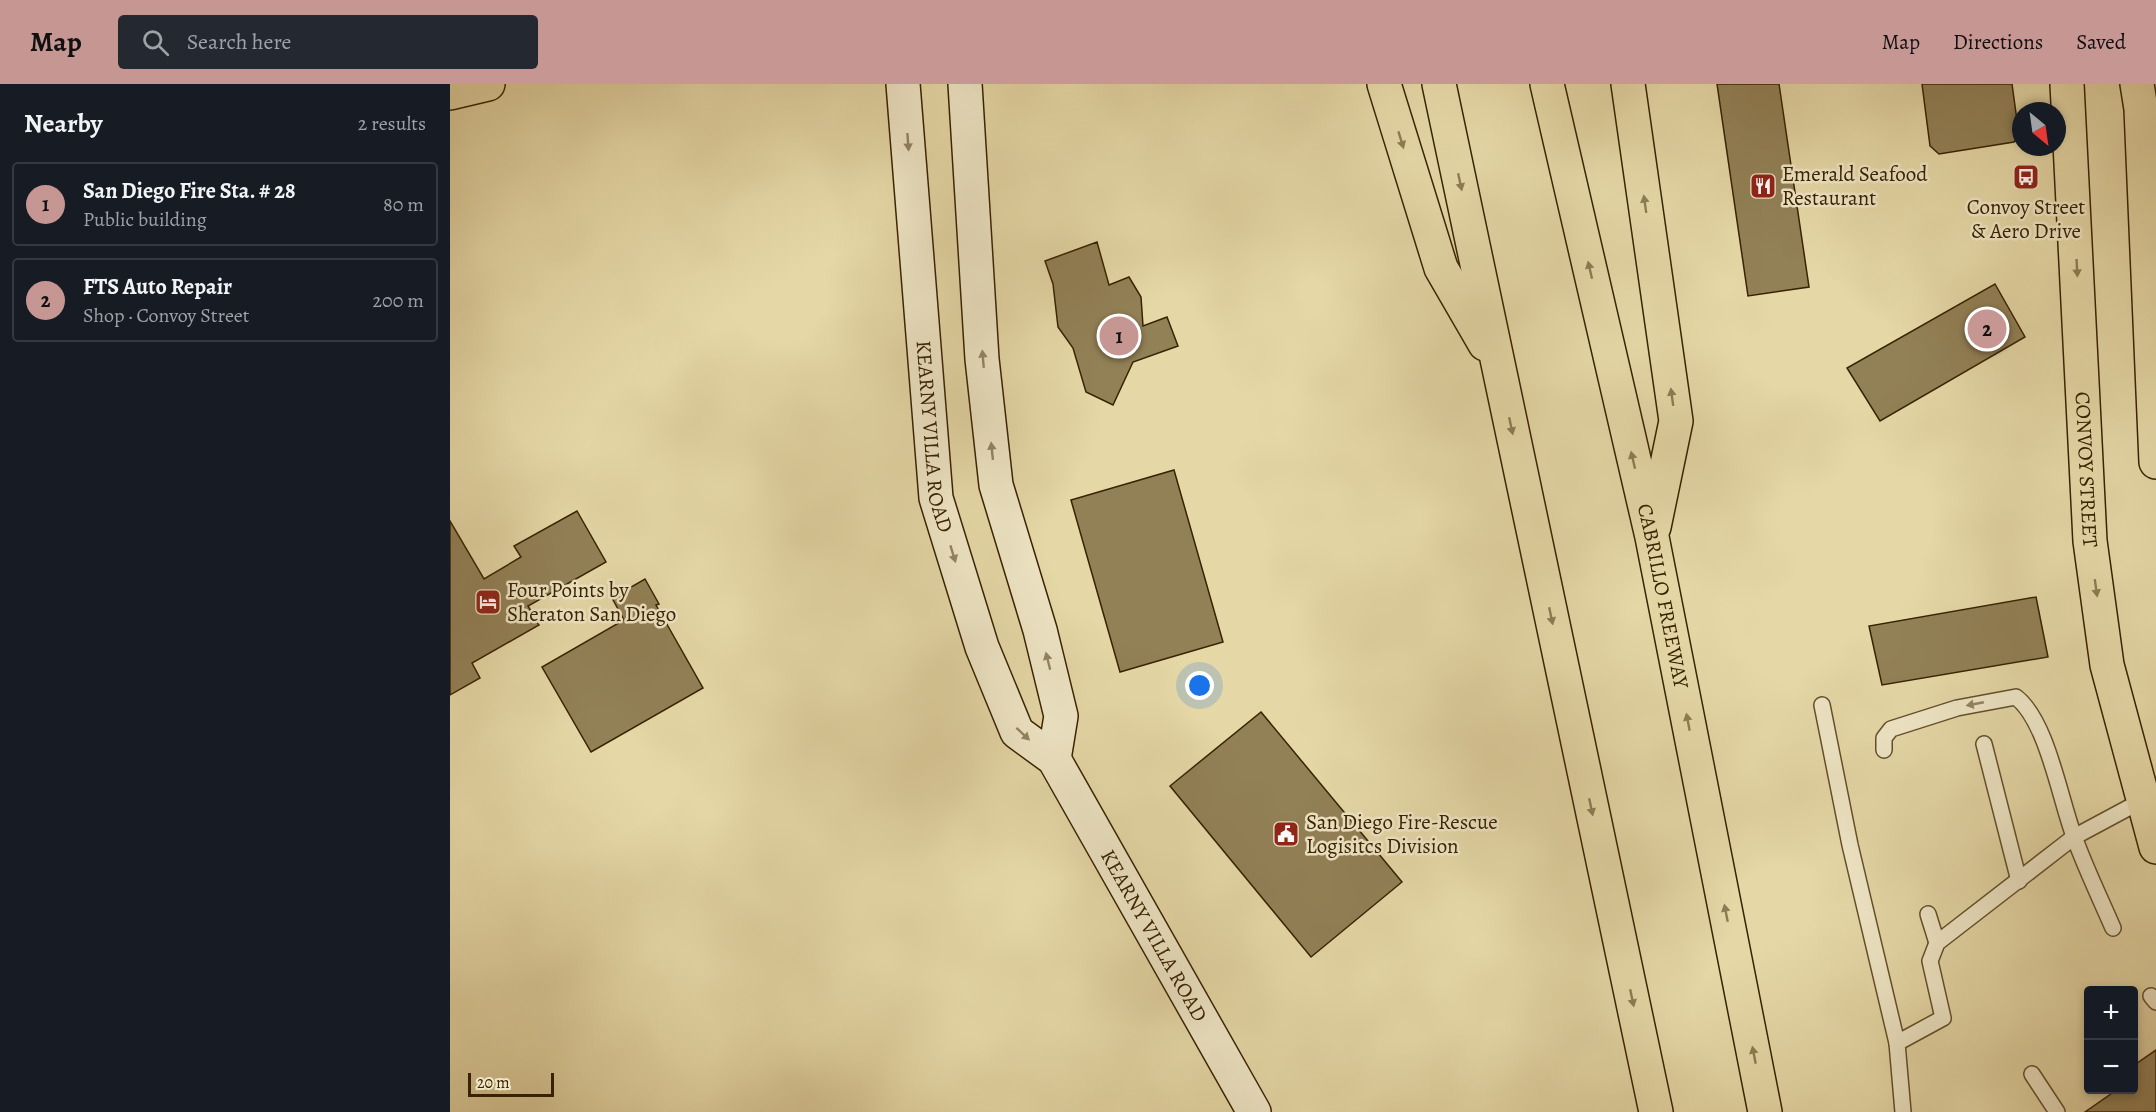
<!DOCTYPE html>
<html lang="en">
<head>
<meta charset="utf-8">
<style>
  body { margin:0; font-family:Alegreya,serif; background:#242831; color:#f1f3f6 }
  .controls { position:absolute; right:18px; bottom:18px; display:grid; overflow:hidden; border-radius:6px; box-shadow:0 3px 9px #0003 }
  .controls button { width:54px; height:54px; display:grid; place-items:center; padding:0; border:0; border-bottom:2px solid #363941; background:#171b24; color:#f1f3f6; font:30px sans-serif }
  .compass { position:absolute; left:1562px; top:18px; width:54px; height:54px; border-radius:50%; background:#171b24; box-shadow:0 3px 9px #0003; rotate:151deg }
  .scale { position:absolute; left:18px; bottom:15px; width:86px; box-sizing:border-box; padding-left:6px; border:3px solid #382200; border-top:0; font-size:16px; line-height:21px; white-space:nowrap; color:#382200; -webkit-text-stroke:4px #eee5c5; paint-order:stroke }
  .you { position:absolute; left:750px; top:602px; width:21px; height:21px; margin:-15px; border:4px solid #fff; border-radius:50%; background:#1a73e8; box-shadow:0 0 0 9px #1a73e833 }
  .badge { display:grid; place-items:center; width:39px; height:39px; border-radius:50%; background:#c59692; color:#111; font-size:20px; font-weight:700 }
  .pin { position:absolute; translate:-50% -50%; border:3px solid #fff; box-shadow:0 2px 6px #0006 }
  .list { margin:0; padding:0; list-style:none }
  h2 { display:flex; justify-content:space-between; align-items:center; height:78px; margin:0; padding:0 24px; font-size:26px }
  h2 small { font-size:20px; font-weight:400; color:#9ea1a6 }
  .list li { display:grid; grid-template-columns:39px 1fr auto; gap:18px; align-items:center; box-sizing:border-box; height:84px; margin:0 12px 12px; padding:0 12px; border:2px solid #363941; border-radius:6px }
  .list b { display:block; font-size:22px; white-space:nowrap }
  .list p { margin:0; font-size:20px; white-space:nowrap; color:#9ea1a6 }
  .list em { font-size:20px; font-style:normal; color:#9ea1a6 }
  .icon { flex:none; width:33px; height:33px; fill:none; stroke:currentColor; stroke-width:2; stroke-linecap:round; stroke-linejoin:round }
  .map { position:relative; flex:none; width:1706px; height:1028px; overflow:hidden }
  header { display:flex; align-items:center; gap:36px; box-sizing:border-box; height:84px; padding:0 30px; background:#c59692; color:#111 }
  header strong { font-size:28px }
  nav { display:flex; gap:33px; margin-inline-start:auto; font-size:21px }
  .search { width:420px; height:54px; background:#242831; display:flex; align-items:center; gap:15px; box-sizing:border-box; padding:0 21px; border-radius:6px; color:#9ea1a6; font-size:22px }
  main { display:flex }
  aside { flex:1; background:#171b24 }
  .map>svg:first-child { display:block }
</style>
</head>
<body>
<header>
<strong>Map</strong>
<div class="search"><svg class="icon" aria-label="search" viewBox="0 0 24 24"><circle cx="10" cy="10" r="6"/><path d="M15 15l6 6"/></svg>Search here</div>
<nav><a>Map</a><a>Directions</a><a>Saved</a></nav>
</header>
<main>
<aside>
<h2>Nearby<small>2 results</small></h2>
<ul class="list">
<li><span class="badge">1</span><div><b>San Diego Fire Sta. # 28</b><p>Public building</p></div><em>80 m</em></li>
<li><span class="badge">2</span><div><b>FTS Auto Repair</b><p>Shop · Convoy Street</p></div><em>200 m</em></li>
</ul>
</aside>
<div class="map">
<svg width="1706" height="1028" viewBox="0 0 1706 1028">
  <rect width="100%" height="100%" fill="#e5d7a6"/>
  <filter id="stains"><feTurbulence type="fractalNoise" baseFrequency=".00333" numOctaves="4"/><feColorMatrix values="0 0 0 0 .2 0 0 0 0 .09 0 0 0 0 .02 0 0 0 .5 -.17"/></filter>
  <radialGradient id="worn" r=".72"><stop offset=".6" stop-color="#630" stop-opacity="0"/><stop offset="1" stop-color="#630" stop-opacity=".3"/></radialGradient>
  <g fill="#928056" stroke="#382200" stroke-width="1.5">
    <polygon points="1267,0 1329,0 1359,203 1298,212"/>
    <polygon points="1472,0 1562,0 1569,51 1564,58 1489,70 1480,62"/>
    <polygon points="647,158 659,201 679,193 691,213 693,242 717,233 728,262 683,278 663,321 636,308 623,264 608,243 603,200 595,177"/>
    <polygon points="1545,200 1575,253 1430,337 1397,284"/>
    <polygon points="724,386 773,558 670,588 621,416"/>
    <polygon points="127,427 156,478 78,522 89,541 22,579 30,594 0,611 0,437 34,495 71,473 64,462"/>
    <polygon points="195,495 209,520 206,521 253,604 141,668 92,583 174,536 162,514"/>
    <polygon points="1586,513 1598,573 1432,601 1419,542"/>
    <polygon points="811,628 952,798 861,873 720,702"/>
    <polygon points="1706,966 1706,1028 1635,1028 1668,1005 1683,1005 1683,982"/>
  </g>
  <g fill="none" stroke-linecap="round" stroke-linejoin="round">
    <g stroke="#634f2a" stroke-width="18">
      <g id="lane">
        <polyline points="1372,621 1400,761 1447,959 1493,934 1480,877 1487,859 1624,753 1693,716"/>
        <polyline points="1534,660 1569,797"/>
        <path d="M1434,666v-12l7,-9 66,-21 59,-11c32,25 44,104 59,142 11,30 25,59 38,89"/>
        <polyline points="1478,830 1487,859"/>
        <polyline points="1701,912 1706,918"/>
        <polyline points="1447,959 1453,1028"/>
        <polyline points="1582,990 1607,1028"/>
      </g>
    </g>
    <g stroke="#382200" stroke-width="36">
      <g id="secondary">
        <path id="s1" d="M453,0l33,414 46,149 35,85 37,27 200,353"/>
        <polyline points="515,0 532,275 546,401 590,546 611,632 604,675"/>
      </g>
    </g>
    <g stroke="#382200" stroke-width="36">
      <g id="primary">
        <path id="s2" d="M1617,0l23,457 17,124 49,182"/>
        <polyline points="1687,0 1691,25 1706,378"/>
        <polyline points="0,9 38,0"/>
      </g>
    </g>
    <g stroke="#382200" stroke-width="36">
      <g id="highway">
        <polyline points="934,0 991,184 1035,260"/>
        <polyline points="989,0 1206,1028"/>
        <path id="s3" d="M1097,0l105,453 113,575"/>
        <polyline points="1178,0 1226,337 1204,443"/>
      </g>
    </g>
    <use href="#lane" stroke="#eee5c5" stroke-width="15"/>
    <use href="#secondary" stroke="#eee5c5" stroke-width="33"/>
    <use href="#primary" stroke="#e5d7a6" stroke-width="33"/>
    <use href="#highway" stroke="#e5d7a6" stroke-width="33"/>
  </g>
  <defs><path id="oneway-solid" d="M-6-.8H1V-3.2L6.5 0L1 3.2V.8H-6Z" transform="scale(1.5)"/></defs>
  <g fill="#8e7c53">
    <use href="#oneway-solid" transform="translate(951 56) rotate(73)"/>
    <use href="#oneway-solid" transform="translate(1010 98) rotate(78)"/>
    <use href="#oneway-solid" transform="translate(1195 120) rotate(-98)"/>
    <use href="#oneway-solid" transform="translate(1627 184) rotate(87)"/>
    <use href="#oneway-solid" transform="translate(1140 186) rotate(-103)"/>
    <use href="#oneway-solid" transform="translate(1222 313) rotate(-98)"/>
    <use href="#oneway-solid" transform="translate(1061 342) rotate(78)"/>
    <use href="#oneway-solid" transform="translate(1183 376) rotate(-103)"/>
    <use href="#oneway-solid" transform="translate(1646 504) rotate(82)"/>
    <use href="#oneway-solid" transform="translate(1101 532) rotate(78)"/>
    <use href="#oneway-solid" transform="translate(1238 638) rotate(-101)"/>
    <use href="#oneway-solid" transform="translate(1141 723) rotate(78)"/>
    <use href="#oneway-solid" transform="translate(1276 829) rotate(-101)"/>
    <use href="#oneway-solid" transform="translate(1182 914) rotate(78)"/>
    <use href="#oneway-solid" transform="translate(1304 971) rotate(-101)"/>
  </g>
  <g fill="#938462">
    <use href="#oneway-solid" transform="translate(458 58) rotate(86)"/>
    <use href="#oneway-solid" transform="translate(533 275) rotate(-95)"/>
    <use href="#oneway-solid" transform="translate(542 367) rotate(-96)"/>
    <use href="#oneway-solid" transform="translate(503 470) rotate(73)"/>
    <use href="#oneway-solid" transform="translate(598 577) rotate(-104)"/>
    <use href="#oneway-solid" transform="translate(1525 620) rotate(169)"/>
    <use href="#oneway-solid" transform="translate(573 650) rotate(43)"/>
  </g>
  <defs>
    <g id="bus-square" transform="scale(1.35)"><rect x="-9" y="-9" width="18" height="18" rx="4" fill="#8f2418" stroke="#eee5c5"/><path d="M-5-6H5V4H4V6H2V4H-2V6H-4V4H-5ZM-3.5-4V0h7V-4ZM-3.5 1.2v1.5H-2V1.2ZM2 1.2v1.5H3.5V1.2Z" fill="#fff"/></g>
    <g id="restaurant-square" transform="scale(1.35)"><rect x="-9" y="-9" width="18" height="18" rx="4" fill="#8f2418" stroke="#eee5c5"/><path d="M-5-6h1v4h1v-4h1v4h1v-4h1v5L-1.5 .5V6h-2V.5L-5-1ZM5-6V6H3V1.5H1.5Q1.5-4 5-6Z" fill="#fff"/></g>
    <g id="hotel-square" transform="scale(1.35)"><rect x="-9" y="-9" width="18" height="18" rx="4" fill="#8f2418" stroke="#eee5c5"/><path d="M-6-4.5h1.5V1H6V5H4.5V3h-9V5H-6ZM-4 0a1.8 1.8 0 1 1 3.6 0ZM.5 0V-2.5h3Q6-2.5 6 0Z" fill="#fff"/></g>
    <g id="civic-square" transform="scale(1.35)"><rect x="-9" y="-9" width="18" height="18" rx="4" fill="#8f2418" stroke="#eee5c5"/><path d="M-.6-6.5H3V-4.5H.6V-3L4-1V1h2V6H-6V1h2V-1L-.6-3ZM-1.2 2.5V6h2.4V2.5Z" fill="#fff"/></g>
  </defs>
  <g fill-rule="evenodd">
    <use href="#bus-square" x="1576" y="93"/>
    <use href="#restaurant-square" x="1313" y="102"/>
    <use href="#hotel-square" x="38" y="518"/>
    <use href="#civic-square" x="836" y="750"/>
  </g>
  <g text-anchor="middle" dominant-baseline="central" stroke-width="5" stroke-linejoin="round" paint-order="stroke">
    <g font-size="21" fill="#382200" stroke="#eee5c5" text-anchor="start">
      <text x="1332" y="90">Emerald Seafood<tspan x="1332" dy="24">Restaurant</tspan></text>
      <text x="1576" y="123" text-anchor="middle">Convoy Street<tspan x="1576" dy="24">&amp; Aero Drive</tspan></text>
      <text x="57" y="506">Four Points by<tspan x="57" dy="24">Sheraton San Diego</tspan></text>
      <text x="856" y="738">San Diego Fire-Rescue<tspan x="856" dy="24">Logisitcs Division</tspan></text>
    </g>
    <g font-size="21" fill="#382200" stroke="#eee5c5">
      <text stroke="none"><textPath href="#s1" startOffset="354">KEARNY VILLA ROAD</textPath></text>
      <text stroke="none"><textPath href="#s2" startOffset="386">CONVOY STREET</textPath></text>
      <text stroke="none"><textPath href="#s3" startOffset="525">CABRILLO FREEWAY</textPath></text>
      <text stroke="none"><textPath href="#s1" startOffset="912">KEARNY VILLA ROAD</textPath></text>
    </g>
  </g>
  <rect width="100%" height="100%" filter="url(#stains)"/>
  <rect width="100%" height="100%" fill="url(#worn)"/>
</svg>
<div class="controls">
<button>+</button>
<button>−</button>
</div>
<svg class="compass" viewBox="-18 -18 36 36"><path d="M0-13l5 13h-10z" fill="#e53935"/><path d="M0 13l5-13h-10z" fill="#9ea1a6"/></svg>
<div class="scale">20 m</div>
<div class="you"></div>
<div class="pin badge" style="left:669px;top:252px">1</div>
<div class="pin badge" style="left:1537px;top:245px">2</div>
</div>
</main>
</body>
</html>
